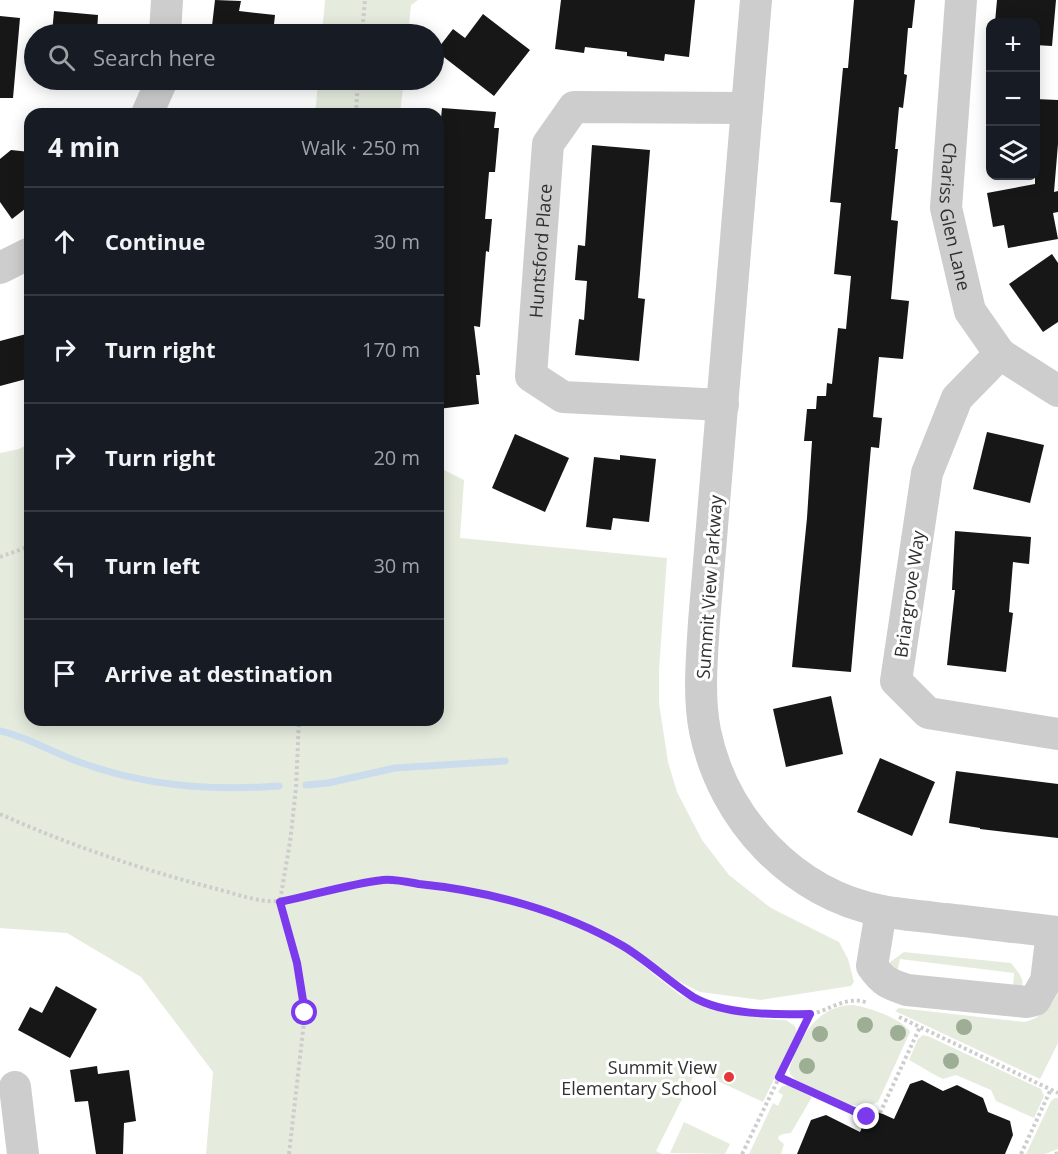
<!DOCTYPE html>
<html lang="en">
<head>
<meta charset="utf-8">
<style>
  body { margin:0; font-family:"Open Sans",sans-serif; background:#20242c; color:#f1f3f6 }
  .controls { position:absolute; right:18px; top:18px; display:grid; overflow:hidden; border-radius:12px; box-shadow:0 3px 15px #0003 }
  .controls button { width:54px; height:54px; display:grid; place-items:center; padding:0; border:0; border-bottom:2px solid #363941; background:#171b24; color:#f1f3f6; font:30px sans-serif }
  .stop { position:absolute; width:18px; height:18px; margin:-14px; border:4px solid #7c3aed; border-radius:50%; background:#fff }
  .stop.end { background:#7c3aed; border-color:#fff; box-shadow:0 2px 6px #0008 }
  .list { margin:0; padding:0; list-style:none }
  h2 { display:flex; justify-content:space-between; align-items:center; height:78px; margin:0; padding:0 24px; font-size:26px }
  h2 small { font-size:20px; font-weight:400; color:#9ea1a6 }
  .list li { display:grid; grid-template-columns:39px 1fr auto; gap:18px; align-items:center; box-sizing:border-box; height:108px; padding:0 24px; border-top:2px solid #363941 }
  .list b { display:block; font-size:22px; white-space:nowrap }
  .list em { font-size:20px; font-style:normal; color:#9ea1a6 }
  .icon { flex:none; width:33px; height:33px; fill:none; stroke:currentColor; stroke-width:2; stroke-linecap:round; stroke-linejoin:round }
  .map { position:relative; flex:none; width:1058px; height:1154px; overflow:hidden }
  .search { position:absolute; background:#171b24; box-shadow:0 3px 15px #0003; left:24px; top:24px; width:420px; height:66px; display:flex; align-items:center; gap:15px; box-sizing:border-box; padding:0 21px; border-radius:33px; color:#9ea1a6; font-size:22px }
  .panel { position:absolute; background:#171b24; box-shadow:0 3px 15px #0003; left:24px; top:108px; width:420px; height:618px; border-radius:18px }
  .map>svg:first-child { display:block }
</style>
</head>
<body>
<div class="map">
<svg width="1058" height="1154" viewBox="0 0 1058 1154">
  <rect width="100%" height="100%" fill="#fff"/>
  <g fill="#e5ecde">
    <polygon points="325,0 418,0 411,5 408,34 322,34"/>
    <polygon points="318,80 404,80 400,114 313,114 316,106"/>
    <polygon points="30,443 30,720 438,720 438,467 464,480 460,538 667,558 659,670 659,703 668,762 677,792 702,840 729,875 771,908 839,942 848,959 854,982 851,986 761,1000 700,992 636,960 680,995 712,1010 766,1019 786,1020 795,1026 797,1032 763,1102 696,1071 656,1151 662,1154 206,1154 213,1072 141,977 67,933 0,928 0,453 19,449"/>
    <path d="M904,952l107,11c6,8 14,15 11,25l-9,-1 1,-14 -114,-14 -4,18 -7,-12 1,-3z"/>
    <path d="M1058,993v50l-18,36 -145,-68 4,-3 126,14c17,-5 25,-14 33,-29z"/>
    <path d="M853,1005c15,2 50,14 57,27l-32,70c-27,13 -57,-11 -82,-22l-6,-6 -1,-4c11,-32 26,-64 64,-65z"/>
    <path d="M923,1035l7,2 111,52 3,7 -10,22 -38,-17 -5,-11 -35,-15 -13,4c-13,-6 -22,-13 -34,-19l9,-21z"/>
    <polygon points="789,1085 812,1097 791,1133 783,1134 779,1136 778,1139 784,1144 781,1154 749,1154 773,1103 778,1106 783,1095 778,1092 782,1086"/>
    <polygon points="1055,1098 1058,1098 1058,1149 1045,1154 1026,1154 1051,1101"/>
    <polygon points="684,1122 730,1144 725,1154 670,1153"/>
  </g>
  <g fill="none" stroke-linecap="round" stroke-linejoin="round">
    <g stroke="#cbdcec" stroke-width="7">
      <path d="M0,731c28,6 55,23 82,32 63,23 131,28 197,23"/>
      <polyline points="306,785 328,783 395,768 505,761"/>
    </g>
  </g>
  <g fill="#171717">
    <polygon points="215,0 241,1 239,11 275,15 273,34 224,34 225,27 212,26"/>
    <polygon points="561,0 695,0 689,57 665,54 664,61 627,56 627,52 585,47 584,53 555,49"/>
    <polygon points="854,0 915,0 912,28 908,28 904,74 907,75 903,108 899,107 895,149 898,149 891,220 898,221 891,299 909,301 903,359 879,357 873,417 882,418 879,448 871,447 851,672 792,667 807,518 812,441 804,441 807,409 816,409 817,396 826,396 827,383 832,384 838,328 846,329 851,276 834,274 841,203 830,202 843,68 848,68"/>
    <polygon points="997,0 1056,0 1052,46 1035,45 1035,22 995,22"/>
    <polygon points="54,11 98,15 97,34 52,34"/>
    <polygon points="483,14 530,50 494,96 436,51 453,29 465,38"/>
    <polygon points="0,16 20,18 13,98 0,98"/>
    <polygon points="1035,99 1058,100 1058,144 1054,192 1058,191 1058,212 1053,213 1058,239 1008,248 1004,225 993,227 987,193 1035,184"/>
    <polygon points="442,108 496,112 494,128 499,128 495,172 489,172 485,219 492,219 489,252 486,251 480,327 474,326 480,375 476,375 479,404 438,409 438,149"/>
    <polygon points="592,145 650,150 638,298 645,299 639,361 575,355 579,319 584,320 587,281 575,280 578,245 585,246"/>
    <polygon points="11,150 30,152 30,205 12,219 0,202 0,159"/>
    <polygon points="1052,254 1058,263 1058,322 1043,332 1009,284"/>
    <polygon points="30,333 30,378 0,386 0,341"/>
    <polygon points="987,432 1044,445 1030,503 973,489"/>
    <polygon points="515,434 569,458 545,512 492,488"/>
    <polygon points="620,455 656,459 649,522 613,518 611,530 586,527 594,457 620,460"/>
    <polygon points="955,531 1031,537 1029,564 1013,562 1009,612 1013,613 1006,672 947,665 955,590 952,590"/>
    <polygon points="831,696 843,754 786,767 773,709"/>
    <polygon points="880,758 935,782 912,836 857,812"/>
    <polygon points="956,771 1058,784 1058,838 980,829 980,828 949,823"/>
    <polygon points="56,986 97,1009 70,1058 18,1030 30,1007 42,1013"/>
    <polygon points="97,1066 98,1074 129,1070 136,1121 124,1123 123,1154 96,1154 88,1101 75,1102 70,1070"/>
    <polygon points="922,1080 943,1091 957,1085 983,1098 988,1112 1010,1121 1013,1135 1005,1154 797,1154 811,1120 826,1115 860,1132 869,1112 872,1113 874,1110 894,1119 910,1084"/>
  </g>
  <g fill="none" stroke-linecap="round" stroke-linejoin="round">
    <g stroke="#cdcdcd" stroke-width="4" stroke-dasharray="3 3" stroke-linecap="butt">
      <polyline points="362,34 365,0"/>
      <polyline points="356,114 358,80"/>
      <polyline points="0,557 30,546"/>
      <path d="M0,814c69,31 140,55 213,74 21,5 45,15 68,13 34,-2 69,-19 103,-21 9,0 19,2 28,3 30,3 61,9 91,16 51,12 104,34 147,64 21,15 39,36 65,43 28,8 62,11 91,9 21,-2 39,-21 62,-12"/>
      <polyline points="899,1017 1058,1093"/>
      <polyline points="779,1077 867,1117"/>
      <polyline points="880,1113 920,1027"/>
      <polyline points="289,1154 305,1013 297,963 280,901 290,842 296,788 299,720"/>
      <polyline points="742,1154 810,1014"/>
      <polyline points="1021,1154 1051,1089"/>
      <polyline points="1055,1154 1058,1153"/>
    </g>
    <g stroke="#cdcdcd" stroke-width="32">
      <path d="M756,0l-52,622c-2,36 -6,73 1,109 18,88 88,163 177,180 21,4 42,5 63,8 38,4 75,9 113,13"/>
      <path id="s1" d="M961,0l-15,208 24,103 30,43 58,37"/>
      <polyline points="165,34 167,0"/>
      <polyline points="147,114 162,80"/>
      <polyline points="0,268 30,253"/>
      <polyline points="1000,354 957,398 927,473 896,681 928,713 1058,734"/>
      <path id="s2" d="M723,405l-160,-8 -32,-21 17,-232 26,-37 172,1"/>
      <path d="M881,911l-9,55c11,16 17,18 35,24l120,12 8,-2 11,-19 6,-49"/>
      <polyline points="15,1087 23,1154"/>
    </g>
  </g>
  <g fill="#9eae95">
    <circle cx="865" cy="1025" r="8"/>
    <circle cx="964" cy="1027" r="8"/>
    <circle cx="898" cy="1033" r="8"/>
    <circle cx="820" cy="1034" r="8"/>
    <circle cx="951" cy="1061" r="8"/>
    <circle cx="807" cy="1066" r="8"/>
  </g>
  <g fill="none" stroke-linecap="round" stroke-linejoin="round">
    <path stroke="#7c3aed" stroke-width="8" d="M305,1013l-8,-50 -17,-61c34,-7 69,-18 103,-22 11,-1 25,2 36,4 70,7 144,27 204,62 25,15 46,36 70,51 31,18 82,18 117,17l-31,63 88,40"/>
  </g>
  <circle fill="#e23837" stroke="#fff" stroke-width="2" cx="729" cy="1077" r="6"/>
  <g text-anchor="middle" dominant-baseline="central" stroke-width="6" stroke-linejoin="round" paint-order="stroke">
    <g font-size="18" fill="#303030" stroke="#fff">
      <text stroke="none"><textPath href="#s1" startOffset="218">Chariss Glen Lane</textPath></text>
      <text stroke="none"><textPath href="#s2" startOffset="324">Huntsford Place</textPath></text>
      <text transform="translate(709 587) rotate(-86)">Summit View Parkway</text>
      <text transform="translate(909 594) rotate(-82)">Briargrove Way</text>
    </g>
    <g font-size="18" fill="#303030" stroke="#fff" text-anchor="end">
      <text x="717" y="1067">Summit View<tspan x="717" dy="21">Elementary School</tspan></text>
    </g>
  </g>
</svg>
<div class="controls">
<button>+</button>
<button>−</button>
<button><svg class="icon" aria-label="layers" viewBox="0 0 24 24"><path d="M12 4l9 5-9 5-9-5zM3 14l9 5 9-5"/></svg></button>
</div>
<div class="stop" style="left:305px;top:1013px"></div>
<div class="stop end" style="left:867px;top:1117px"></div>
<div class="search"><svg class="icon" aria-label="search" viewBox="0 0 24 24"><circle cx="10" cy="10" r="6"/><path d="M15 15l6 6"/></svg>Search here</div>
<section class="panel">
<h2>4 min<small>Walk · 250 m</small></h2>
<ul class="list">
<li><svg class="icon" aria-label="ahead" viewBox="0 0 24 24"><path d="M12 20V5M6 11l6-6 6 6"/></svg><div><b>Continue</b></div><em>30 m</em></li>
<li><svg class="icon" aria-label="right" viewBox="0 0 24 24"><path d="M7 20v-9h11M14 6l5 5-5 5"/></svg><div><b>Turn right</b></div><em>170 m</em></li>
<li><svg class="icon" aria-label="right" viewBox="0 0 24 24"><path d="M7 20v-9h11M14 6l5 5-5 5"/></svg><div><b>Turn right</b></div><em>20 m</em></li>
<li><svg class="icon" aria-label="left" viewBox="0 0 24 24"><path d="M17 20v-9H6M10 6l-5 5 5 5"/></svg><div><b>Turn left</b></div><em>30 m</em></li>
<li><svg class="icon" aria-label="arrive" viewBox="0 0 24 24"><path d="M6 21V4h12l-3 4 3 4H6"/></svg><div><b>Arrive at destination</b></div></li>
</ul>
</section>
</div>
</body>
</html>
